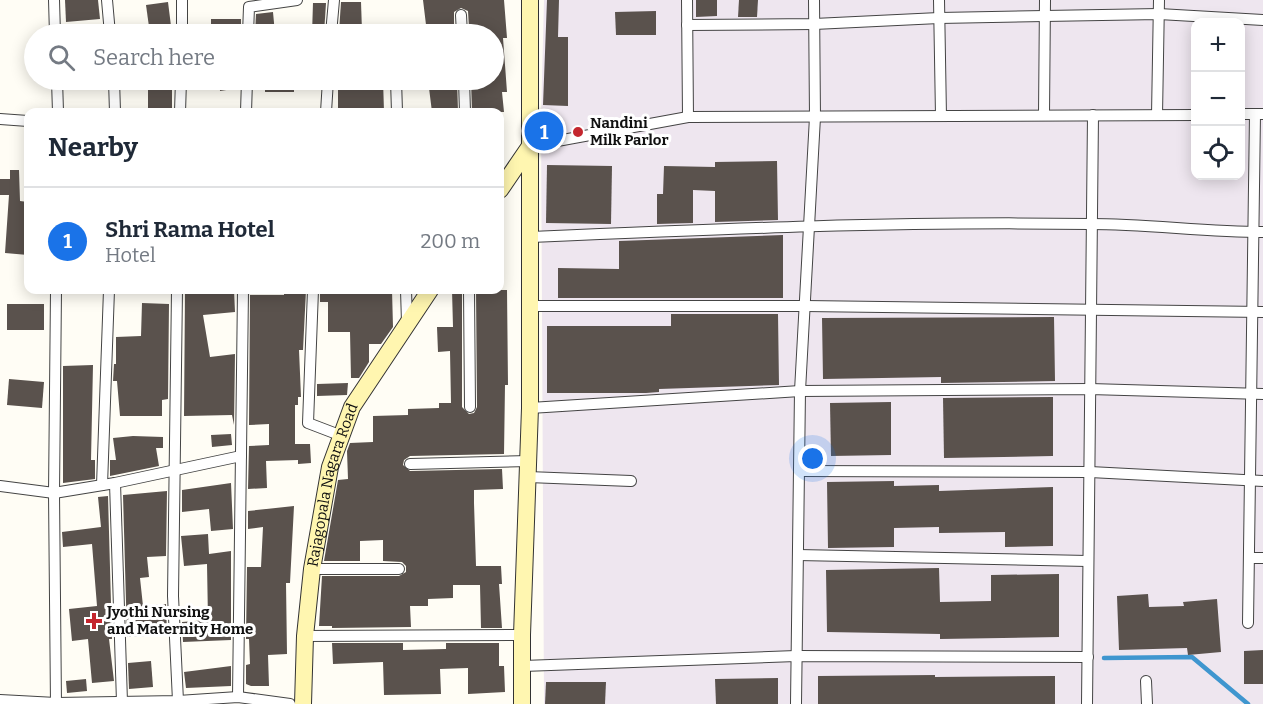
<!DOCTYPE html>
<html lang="en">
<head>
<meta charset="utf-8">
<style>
  body { margin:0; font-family:Bitter,serif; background:#f6f6f7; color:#1f2937 }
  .controls { position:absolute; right:18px; top:18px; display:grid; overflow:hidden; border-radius:12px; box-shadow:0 3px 15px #0003 }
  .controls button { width:54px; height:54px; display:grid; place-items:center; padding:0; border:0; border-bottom:2px solid #e0e1e3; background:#fff; color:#1f2937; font:30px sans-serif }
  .you { position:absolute; left:813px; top:459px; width:21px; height:21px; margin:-15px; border:4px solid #fff; border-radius:50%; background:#1a73e8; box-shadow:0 0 0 9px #1a73e833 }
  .badge { display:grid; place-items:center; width:39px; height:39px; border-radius:50%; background:#1a73e8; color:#fff; font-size:20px; font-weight:700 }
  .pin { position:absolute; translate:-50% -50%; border:3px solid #fff; box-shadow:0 2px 6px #0006 }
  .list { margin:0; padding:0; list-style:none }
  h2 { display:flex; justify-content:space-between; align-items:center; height:78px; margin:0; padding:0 24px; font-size:26px }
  h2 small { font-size:20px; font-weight:400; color:#747a83 }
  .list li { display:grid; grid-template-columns:39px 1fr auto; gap:18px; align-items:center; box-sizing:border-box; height:108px; padding:0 24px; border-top:2px solid #e0e1e3 }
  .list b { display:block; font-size:22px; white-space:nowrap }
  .list p { margin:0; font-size:20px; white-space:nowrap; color:#747a83 }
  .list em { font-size:20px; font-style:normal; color:#747a83 }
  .icon { flex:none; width:33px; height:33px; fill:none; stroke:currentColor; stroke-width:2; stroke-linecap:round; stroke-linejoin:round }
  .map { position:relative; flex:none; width:1263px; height:704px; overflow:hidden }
  .search { position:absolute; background:#fff; box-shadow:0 3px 15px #0003; left:24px; top:24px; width:480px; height:66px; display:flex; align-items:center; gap:15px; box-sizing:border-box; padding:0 21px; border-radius:33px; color:#747a83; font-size:22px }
  .panel { position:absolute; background:#fff; box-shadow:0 3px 15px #0003; left:24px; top:108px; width:480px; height:186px; border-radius:12px }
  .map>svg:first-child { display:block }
</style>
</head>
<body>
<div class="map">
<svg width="1263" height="704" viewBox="0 0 1263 704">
  <rect width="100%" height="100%" fill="#fffdf5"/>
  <path fill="#eee6ef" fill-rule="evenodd" d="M544,0h719v704h-719l-3,-587zM1196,22h44v154h-44z"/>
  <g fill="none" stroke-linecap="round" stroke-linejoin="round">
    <polyline stroke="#3f96cf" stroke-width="4.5" points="1104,658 1192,657 1248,704"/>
  </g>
  <g fill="#5a524d">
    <polygon points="65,0 98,0 100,19 66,22"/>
    <polygon points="423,0 504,0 507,38 503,38 507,92 502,92 504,112 472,112 471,80 494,80 494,34 473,34 473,28 469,28 468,11 461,8 454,12 454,30 427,33"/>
    <polygon points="547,0 559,0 558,37 568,37 568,106 543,105"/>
    <polygon points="696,0 717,0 717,16 696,17"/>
    <polygon points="739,0 758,0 757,17 738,17"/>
    <polygon points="168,2 172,34 150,34 146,5"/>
    <polygon points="341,2 361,2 362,31 339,32"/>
    <polygon points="313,3 326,3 324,34 312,34"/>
    <polygon points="656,11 656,35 616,35 615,12"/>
    <polygon points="273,12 275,34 255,34 256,14"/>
    <rect x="211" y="19" width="30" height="15"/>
    <rect x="148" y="80" width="24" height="32"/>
    <polygon points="219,80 240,80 239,88 220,91"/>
    <rect x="265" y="80" width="29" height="12"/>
    <polygon points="338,80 383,80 384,112 338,111"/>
    <polygon points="428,80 457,80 458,112 432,112"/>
    <polygon points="777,161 778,220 715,222 715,191 693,190 693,223 657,224 657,194 663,194 664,166 715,167 715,162"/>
    <polygon points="547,165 612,166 611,224 546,223"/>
    <polygon points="10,170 19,170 20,201 28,202 28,255 5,253 9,195 0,195 0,179 10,179"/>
    <polygon points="783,235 783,298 558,298 558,268 619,269 619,241"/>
    <polygon points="185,290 234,290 235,312 203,315 210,357 235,354 234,425 232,415 184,416"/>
    <polygon points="284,290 306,290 303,350 299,350 301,397 298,397 298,405 295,405 295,444 310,444 311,463 298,464 298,460 266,461 267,488 248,489 249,446 269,445 269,424 249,425 250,295 284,295"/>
    <polygon points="320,290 392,290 393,327 381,344 369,344 369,362 359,378 351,378 350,332 328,332 328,302 320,302"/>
    <polygon points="452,290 462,290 462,407 469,414 474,413 477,407 476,290 507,290 508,385 505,385 504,454 410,456 404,460 403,465 410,471 502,469 503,489 474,490 474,503 476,566 501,566 502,584 499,584 502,628 481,628 480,585 453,585 453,598 428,599 428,606 410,606 411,627 332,628 332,626 319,626 322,576 399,576 406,572 406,566 402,562 383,561 383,540 360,541 360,561 324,561 338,480 348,479 347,451 350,443 373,442 373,416 408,415 408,409 439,408 439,403 451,403 450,351 438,352 437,327 453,327"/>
    <polygon points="142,303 169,304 168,399 162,400 162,416 120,416 117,381 113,381 114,364 116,364 116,337 141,336"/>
    <rect x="7" y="304" width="37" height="26"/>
    <polygon points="671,314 778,314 779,385 659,389 659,392 646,393 547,393 547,326 671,326"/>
    <polygon points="1054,317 1055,381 941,383 941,377 823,379 822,318"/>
    <polygon points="93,365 91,460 95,460 95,479 63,483 63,366"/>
    <polygon points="9,379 44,382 42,408 7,405"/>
    <polygon points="348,383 347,395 317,396 317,384"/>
    <polygon points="1053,397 1053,456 944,458 943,398"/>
    <polygon points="891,402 891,455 831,456 830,403"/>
    <polygon points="231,434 232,445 212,447 211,435"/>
    <polygon points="133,436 163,437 163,448 156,448 159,466 110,476 110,460 116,460 113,438"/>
    <polygon points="894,481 894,486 939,485 939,491 1053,487 1053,546 1005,547 1005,532 939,533 939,527 894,528 894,547 828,548 827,482"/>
    <polygon points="231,483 233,529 211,531 209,509 182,512 182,490"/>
    <polygon points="167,491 166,556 147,557 149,577 140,578 143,606 166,604 167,635 127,637 123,495"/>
    <polygon points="108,496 112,639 109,639 114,681 92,683 88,639 72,641 69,609 97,606 92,544 63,547 62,532 101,527 98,497"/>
    <polygon points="294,506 290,583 286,583 287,654 268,655 269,686 251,686 246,684 246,665 250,664 249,639 246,639 247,567 261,567 263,527 248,529 248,511"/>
    <polygon points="208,534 209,554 231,551 231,640 183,642 182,622 208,620 207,564 184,566 181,536"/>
    <polygon points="939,568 940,602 991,601 991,575 1059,574 1059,637 940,639 940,634 827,632 826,570"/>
    <polygon points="1148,594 1149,607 1184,606 1183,602 1217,599 1221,652 1188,655 1187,648 1119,650 1117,596"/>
    <polygon points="332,643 403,643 403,650 446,649 446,643 499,643 499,666 504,666 505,692 468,694 468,668 440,669 441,694 384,695 383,662 333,664"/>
    <polygon points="1263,650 1263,684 1244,684 1244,651"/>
    <polygon points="151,661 153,687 129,689 128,663"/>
    <polygon points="231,666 231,686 186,688 184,672"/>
    <polygon points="935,675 935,677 1055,676 1055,704 818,704 818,676"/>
    <polygon points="778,678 778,704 716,704 715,679"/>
    <polygon points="86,679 87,691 67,693 66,681"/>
    <polygon points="546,682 606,682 605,704 545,704"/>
  </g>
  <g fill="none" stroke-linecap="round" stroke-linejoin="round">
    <g stroke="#444" stroke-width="12">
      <g id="street">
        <polyline points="54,0 55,34"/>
        <polyline points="107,0 110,34"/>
        <polyline points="182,0 182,34"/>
        <polyline points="687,0 688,117"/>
        <polyline points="939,0 941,116"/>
        <polyline points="461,15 462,34"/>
        <polyline points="687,25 814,24 939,18 1159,14 1263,20"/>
        <polyline points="248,34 249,7 297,0"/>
        <polyline points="331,34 334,0"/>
        <polyline points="57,80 58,112"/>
        <polyline points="114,80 115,112"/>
        <polyline points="396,80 397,112"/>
        <polyline points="464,80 465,112"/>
        <polyline points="180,112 181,80"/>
        <polyline points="246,112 247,80"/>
        <polyline points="326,112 328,80"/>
        <polyline points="1044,114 1045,0"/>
        <polyline points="1240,114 1263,114"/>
        <polyline points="1157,115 1159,0"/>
        <polyline points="0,119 28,121"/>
        <polyline points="530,146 688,117 1196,115"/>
        <path d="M531,237c186,-8 373,-16 559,-13 58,0 115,8 173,8"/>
        <polyline points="177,290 173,596 178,701"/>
        <polyline points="313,290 308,423 342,436"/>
        <polyline points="406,290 407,322"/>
        <polyline points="469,290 470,407"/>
        <polyline points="531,306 805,306 1263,312"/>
        <polyline points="530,408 800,391 1090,389 1263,394"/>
        <polyline points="410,464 529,461"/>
        <polyline points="799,471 1090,472 1263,481"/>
        <polyline points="528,477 631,481"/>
        <polyline points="115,483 122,702"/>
        <polyline points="102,485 109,290"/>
        <polyline points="0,486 54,493 115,483 241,456"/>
        <polyline points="798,555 1088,561"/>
        <polyline points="1249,558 1263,558"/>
        <polyline points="312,569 399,569"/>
        <polyline points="1248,623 1255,114"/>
        <polyline points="305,636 522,635"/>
        <polyline points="523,666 796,656 1088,657"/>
        <polyline points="1146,681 1147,704"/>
        <polyline points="238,697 243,290"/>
        <polyline points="0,700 56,703 178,701 238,697 290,704"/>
        <polyline points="56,704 54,493 56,290"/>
        <polyline points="796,704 800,391 815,117 814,0"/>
        <polyline points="1087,704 1093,115"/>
      </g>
    </g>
    <g stroke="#333" stroke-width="18">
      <g id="secondary">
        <polyline points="500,190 530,146"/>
        <path id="s1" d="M303,704l2,-68 7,-67 18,-102 22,-60 78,-117"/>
        <polyline points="522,704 522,635 530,408 530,0"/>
      </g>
    </g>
    <use href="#street" stroke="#fff" stroke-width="10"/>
    <use href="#secondary" stroke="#fff6b0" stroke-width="16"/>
  </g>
  <g fill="#c4262e" stroke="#fff" stroke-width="2">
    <circle cx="578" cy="132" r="6"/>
    <path d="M91 612h6v6h6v6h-6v6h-6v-6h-6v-6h6z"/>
  </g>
  <g text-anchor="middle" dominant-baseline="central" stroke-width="6" stroke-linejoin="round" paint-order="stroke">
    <g font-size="15" font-weight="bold" fill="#111" stroke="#fff" text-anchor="start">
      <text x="590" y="123">Nandini<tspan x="590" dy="17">Milk Parlor</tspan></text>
      <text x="107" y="612">Jyothi Nursing<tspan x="107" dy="17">and Maternity Home</tspan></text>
    </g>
    <g font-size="15" fill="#111" stroke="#fff">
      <text stroke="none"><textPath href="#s1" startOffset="222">Rajagopala Nagara Road</textPath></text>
    </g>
  </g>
</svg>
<div class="controls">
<button>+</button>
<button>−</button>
<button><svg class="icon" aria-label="locate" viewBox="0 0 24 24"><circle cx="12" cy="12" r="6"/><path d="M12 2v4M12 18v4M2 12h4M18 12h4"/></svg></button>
</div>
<div class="you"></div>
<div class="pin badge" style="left:544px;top:131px">1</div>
<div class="search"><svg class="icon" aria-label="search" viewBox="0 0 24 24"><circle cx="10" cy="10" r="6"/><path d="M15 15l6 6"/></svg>Search here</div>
<section class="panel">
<h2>Nearby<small></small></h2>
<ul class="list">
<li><span class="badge">1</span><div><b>Shri Rama Hotel</b><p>Hotel</p></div><em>200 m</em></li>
</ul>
</section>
</div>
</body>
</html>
